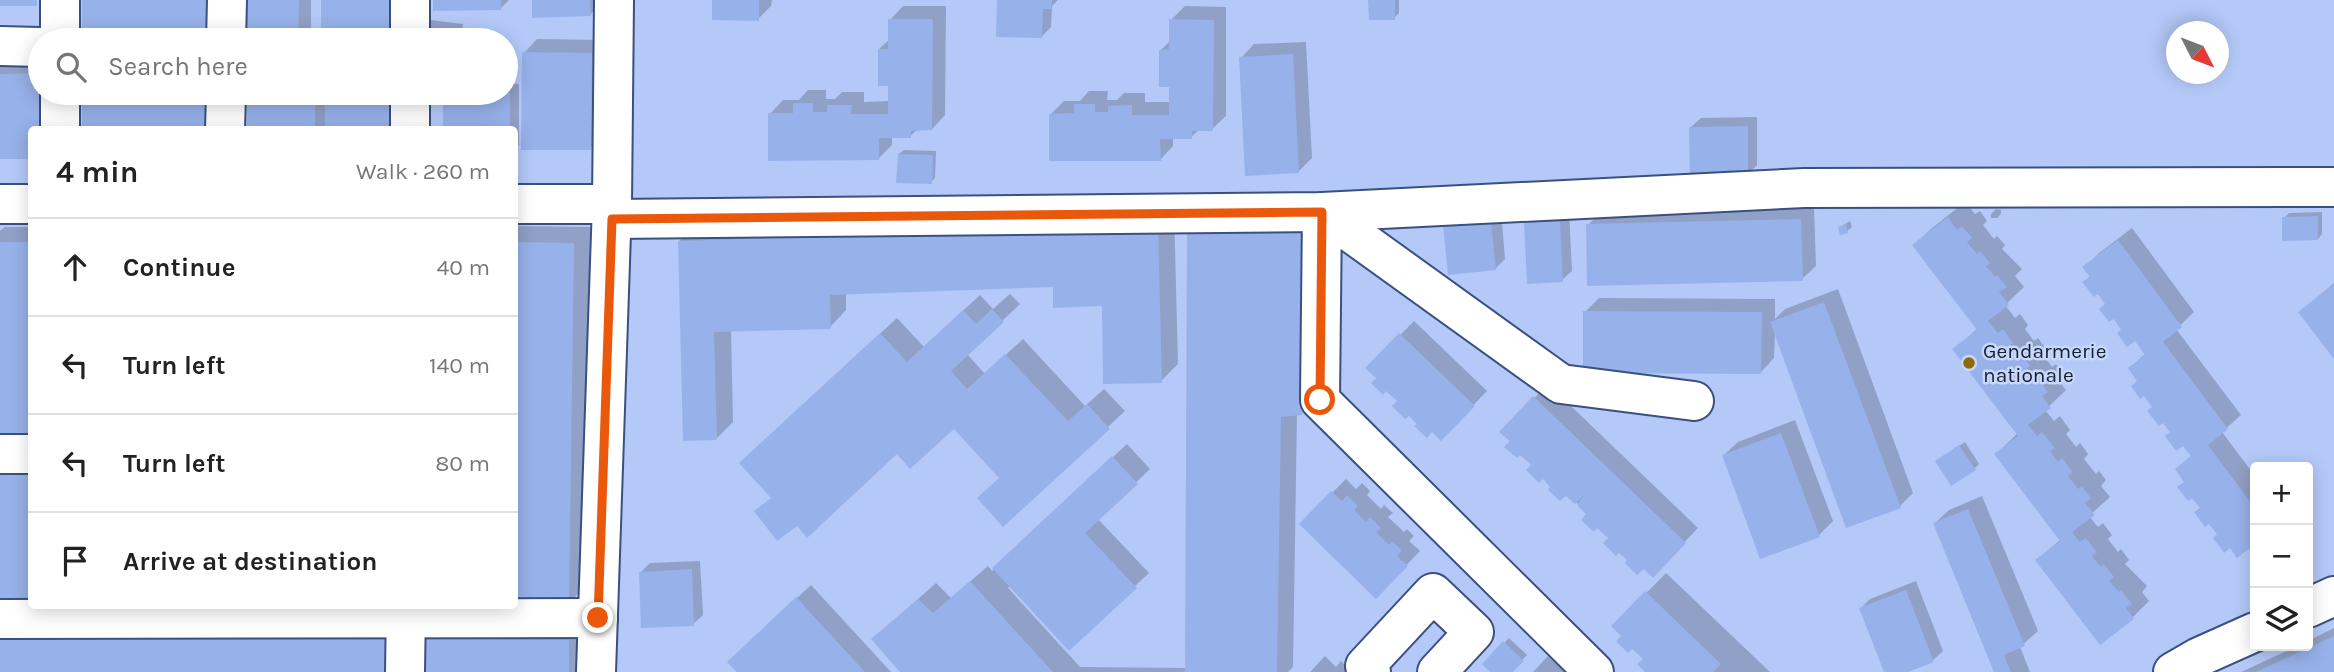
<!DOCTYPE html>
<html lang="en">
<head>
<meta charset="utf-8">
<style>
  body { margin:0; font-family:Karla,sans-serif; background:#f2f2f2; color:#222 }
  .controls { position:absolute; right:21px; bottom:21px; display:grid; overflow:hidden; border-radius:7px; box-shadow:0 4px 18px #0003 }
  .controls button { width:63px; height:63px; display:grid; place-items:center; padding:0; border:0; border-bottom:2px solid #e0e0e0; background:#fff; color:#222; font:35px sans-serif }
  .compass { position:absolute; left:2166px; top:21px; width:63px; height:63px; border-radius:50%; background:#fff; box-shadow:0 4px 18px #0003; rotate:132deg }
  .stop { position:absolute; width:21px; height:21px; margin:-16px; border:5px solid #ea580c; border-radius:50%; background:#fff }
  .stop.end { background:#ea580c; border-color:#fff; box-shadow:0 2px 7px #0008 }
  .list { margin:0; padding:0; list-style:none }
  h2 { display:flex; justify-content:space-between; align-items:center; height:91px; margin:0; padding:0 28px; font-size:30px }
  h2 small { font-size:23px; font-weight:400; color:#767676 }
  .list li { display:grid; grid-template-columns:46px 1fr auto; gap:21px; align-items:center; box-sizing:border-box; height:98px; padding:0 28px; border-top:2px solid #e0e0e0 }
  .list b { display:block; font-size:26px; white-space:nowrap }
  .list em { font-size:23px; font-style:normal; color:#767676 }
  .icon { flex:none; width:38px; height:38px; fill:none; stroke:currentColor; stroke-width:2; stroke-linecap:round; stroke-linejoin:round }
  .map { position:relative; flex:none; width:2334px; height:672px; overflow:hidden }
  .search { position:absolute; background:#fff; box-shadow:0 4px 18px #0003; left:28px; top:28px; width:490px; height:77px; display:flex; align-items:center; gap:18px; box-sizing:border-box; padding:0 24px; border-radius:38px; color:#767676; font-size:26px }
  .panel { position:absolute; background:#fff; box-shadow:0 4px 18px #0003; left:28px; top:126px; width:490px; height:483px; border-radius:7px }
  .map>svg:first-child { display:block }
</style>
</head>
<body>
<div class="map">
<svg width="2334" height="672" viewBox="0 0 2334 672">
  <rect width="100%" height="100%" fill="#b4c9f8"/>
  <g fill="#0003">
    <polygon points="84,0 311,0 311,34 304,40 84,40"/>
    <polygon points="435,0 509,0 500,9"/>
    <polygon points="534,0 599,0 599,5 590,15"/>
    <polygon points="714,0 772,0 771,6 758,19"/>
    <polygon points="999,0 1058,0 1052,6 1051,27 1041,37"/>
    <polygon points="1370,0 1399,0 1399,13 1394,18"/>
    <polygon points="903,6 946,6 945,115 932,129 918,129 910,136 892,136 892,145 879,158 770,114 783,100 799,100 808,90 826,90 826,99 835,99 842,92 864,92 864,102 889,101 889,85 879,49 890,39 890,20"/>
    <polygon points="1185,6 1226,7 1226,116 1212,129 1199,130 1191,137 1173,138 1173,146 1160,160 1051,114 1064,101 1080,101 1089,91 1108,91 1107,100 1117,100 1124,93 1145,93 1145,102 1171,102 1171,85 1161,50 1171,40 1171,20"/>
    <polygon points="422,19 463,24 461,40 411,40"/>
    <polygon points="537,39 605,40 604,135 590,148 524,53"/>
    <polygon points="1306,42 1312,158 1298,172 1241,58 1254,44"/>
    <polygon points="0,61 40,61 40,93 52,93 52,130 32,130 0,157"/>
    <polygon points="506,84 519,84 519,145 514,150 514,130 444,130 446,93 506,93"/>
    <polygon points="83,93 228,93 83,130"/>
    <polygon points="250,93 410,93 410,130 249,130"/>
    <polygon points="1757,117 1757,165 1747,175 1691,127 1701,118"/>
    <polygon points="904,150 936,151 935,178 931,182 899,154"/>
    <polygon points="1965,202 1975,214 1980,211 1987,221 1983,225 1994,239 1997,236 2005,245 2002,249 2022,269 2015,276 2024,287 2005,305 2015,318 2020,314 2028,325 2025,329 2034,341 2038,338 2045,348 2041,352 2052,367 2056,364 2064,374 2058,380 2066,390 2045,410 2054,421 2060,416 2070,430 2066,434 2076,447 2080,443 2088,454 2084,459 2096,474 2099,471 2106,480 2101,486 2110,497 2089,516 2098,527 2103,523 2112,535 2108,539 2118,552 2121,549 2129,560 2125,564 2147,586 2142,592 2149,601 2133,617 2037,560 2061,539 1996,454 2018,433 1954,350 1978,328 1914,245 1931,229"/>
    <polygon points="1814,207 1816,266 1802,279 1588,225 1601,212"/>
    <polygon points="1174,209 1178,364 1161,381 1103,304 1054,285 846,292 846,310 830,327 731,330 733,422 717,438 679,241 696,225"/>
    <polygon points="1996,209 2001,210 2001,214 1997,218 1991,218 1991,214"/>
    <polygon points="1501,211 1505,259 1495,269 1449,273"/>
    <polygon points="1569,211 1572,271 1562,280 1526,222 1535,213"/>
    <polygon points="2322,212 2322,234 2318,239 2284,218 2289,213"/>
    <polygon points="1320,216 1318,397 1301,414 1297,414 1293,667 1288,672 903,672 873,639 936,583 951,598 988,566 992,571 1127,444 1150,469 1098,519 1149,573 1135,586 1010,586 1008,588 1080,667 1187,668 1189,229"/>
    <polygon points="1850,221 1852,227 1847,231 1840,227"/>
    <polygon points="514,226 590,227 585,586 569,603 514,602"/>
    <polygon points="5,227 32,227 32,434 0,434 0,231"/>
    <polygon points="2132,228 2194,312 2176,329 2241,415 2222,432 2255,476 2255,542 2237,555 2219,534 2177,469 2192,455 2154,406 2130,368 2146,353 2136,339 2123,330 2098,291 2084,282 2091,275 2085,267 2098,254"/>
    <polygon points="2334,283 2334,356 2300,312"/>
    <polygon points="1838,289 1913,493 1900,506 1775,331 1774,358 1761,372 1585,312 1599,298 1775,299 1775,319 1785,309"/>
    <polygon points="1010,294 1020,304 967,354 985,374 1023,339 1085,406 1104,389 1125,411 1003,525 1001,477 954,426 897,452 773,498 757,447 897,318 924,347 980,295 993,309"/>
    <polygon points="1414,321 1487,391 1441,438 1432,430 1419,423 1368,368"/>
    <polygon points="1548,384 1698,528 1653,575 1644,566 1630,560 1589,514 1566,493 1553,487 1502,432"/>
    <polygon points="1795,420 1833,521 1819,535 1724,455 1738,442"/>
    <polygon points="1965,442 1979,464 1975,468 1942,457"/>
    <polygon points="1346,479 1356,489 1362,483 1370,491 1367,495 1381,509 1384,505 1393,513 1388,517 1404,532 1407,529 1414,536 1409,541 1420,551 1376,597 1301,524"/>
    <polygon points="1982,496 2038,631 2020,647 2030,672 1996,672 1935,523 1949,510"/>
    <polygon points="700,561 703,615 693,624 641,572 650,563"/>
    <polygon points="1666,573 1770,672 1648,672 1645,659 1614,626"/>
    <polygon points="1916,581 1943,651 1933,660 1903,672 1886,672 1861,608 1870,599"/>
    <polygon points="811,585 891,672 739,672 743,648"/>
    <polygon points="442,622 585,624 584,672 425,672 426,639"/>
    <polygon points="2334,628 2334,672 2241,672 2297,646 2308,646 2308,641"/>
    <polygon points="1509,638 1527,655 1511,672 1493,672 1484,664"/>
    <polygon points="1325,656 1336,667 1341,661 1349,669 1347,672 1310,672"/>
    <polygon points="1548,656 1559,666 1564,661 1570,672 1533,672"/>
  </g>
  <g fill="#97b1ea">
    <rect x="0" y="0" width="37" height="6"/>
    <rect x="82" y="0" width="131" height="40"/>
    <polygon points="229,0 299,0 298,40 228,40"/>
    <polygon points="321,0 392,0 391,40 321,40"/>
    <polygon points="433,0 501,0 501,10 433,11"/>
    <polygon points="532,0 590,0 591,16 532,18"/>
    <polygon points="712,0 759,0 759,21 712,20"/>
    <polygon points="997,0 1052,0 1051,9 1043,9 1042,38 996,37"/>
    <polygon points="1368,0 1395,0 1395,20 1369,20"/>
    <polygon points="888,19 933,19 932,130 911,131 911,138 879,138 879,160 768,161 768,113 793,113 793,103 813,103 813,112 827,112 827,105 852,105 851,114 888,114 888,86 878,86 878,49 888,49"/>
    <polygon points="1169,19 1214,20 1213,131 1192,131 1192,139 1160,139 1161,161 1049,161 1049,114 1074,113 1074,104 1095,104 1095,112 1108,112 1108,106 1132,105 1132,115 1169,115 1169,87 1159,87 1159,50 1169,49"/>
    <polygon points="411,28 455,33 454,40 409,40"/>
    <polygon points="522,52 592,53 591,150 521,150"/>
    <polygon points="1293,54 1299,173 1245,176 1239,57"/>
    <polygon points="39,73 39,130 32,130 32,159 0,159 0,74"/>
    <polygon points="82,93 213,93 212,130 82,130"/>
    <rect x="247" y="93" width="68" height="37"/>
    <rect x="325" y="93" width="72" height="37"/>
    <rect x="443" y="93" width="67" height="37"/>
    <polygon points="1748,126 1748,176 1690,177 1689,127"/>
    <polygon points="898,154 933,155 932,184 896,183"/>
    <polygon points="2318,216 2318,240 2282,241 2282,217"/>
    <polygon points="1948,217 1957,230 1962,226 1972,238 1967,242 1977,254 1980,251 1990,263 1986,266 1995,277 1997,275 2007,287 1999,292 2009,305 1988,321 1998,333 2003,329 2013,343 2009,346 2017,356 2021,353 2030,366 2025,370 2035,383 2039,380 2048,392 2042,396 2051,408 2028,425 2037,436 2042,432 2055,448 2050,451 2058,462 2062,458 2073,472 2068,476 2078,489 2082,486 2091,498 2085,503 2095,515 2072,532 2080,542 2086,538 2097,553 2092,556 2101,567 2104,564 2114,577 2109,581 2119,592 2121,590 2132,604 2126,608 2134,619 2100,645 2035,560 2060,541 1994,454 2018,436 1952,349 1977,330 1912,245"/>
    <polygon points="1801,219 1803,281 1587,286 1586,224"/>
    <polygon points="1491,220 1496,270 1448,275 1443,225"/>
    <polygon points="1560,220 1563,282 1527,284 1524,222"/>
    <polygon points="1846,224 1848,233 1840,235 1838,227"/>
    <polygon points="1158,225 1162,383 1103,384 1102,306 1053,308 1053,287 830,295 831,329 714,332 717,440 683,441 678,241"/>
    <polygon points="1187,229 1304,232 1302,415 1281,417 1277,672 1185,672"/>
    <polygon points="2118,240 2182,327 2163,342 2228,429 2208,445 2255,508 2255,544 2237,558 2230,548 2224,553 2213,538 2217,534 2209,524 2205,527 2194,512 2200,508 2192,498 2188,501 2177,487 2184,482 2175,469 2191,456 2183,446 2176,451 2165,436 2170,432 2163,423 2159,426 2147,411 2152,407 2144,396 2140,399 2131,386 2137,381 2128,368 2145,355 2135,341 2127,347 2117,333 2121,330 2114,319 2109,322 2099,309 2105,304 2098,294 2094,297 2082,282 2090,277 2082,267"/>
    <rect x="0" y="242" width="32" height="194"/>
    <polygon points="514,242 574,243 569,604 514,604"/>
    <polygon points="2334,284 2334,359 2298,312"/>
    <polygon points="1824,302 1901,508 1846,528 1770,322"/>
    <polygon points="992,309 1004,322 951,371 967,389 1005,354 1068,421 1087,404 1110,429 1003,527 977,498 999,478 954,429 910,469 897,454 807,538 797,526 777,541 754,511 771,498 739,463 880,333 907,362 963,310 976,324"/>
    <polygon points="1583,311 1762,312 1761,374 1583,373"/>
    <polygon points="1399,333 1475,406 1441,441 1432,432 1427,438 1414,426 1417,424 1409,416 1405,419 1392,406 1397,401 1386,391 1383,395 1371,383 1376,378 1365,368"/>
    <polygon points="1533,396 1686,543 1653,578 1644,569 1637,575 1625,563 1627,560 1619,553 1616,556 1603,543 1608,538 1597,528 1594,532 1581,520 1586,514 1577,505 1585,494 1575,504 1566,496 1560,501 1548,490 1550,487 1543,479 1539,483 1526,470 1531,465 1520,455 1517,458 1504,447 1510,441 1499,432"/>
    <polygon points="1781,433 1820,537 1760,559 1722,455"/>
    <polygon points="1959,445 1976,470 1951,486 1935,461"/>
    <polygon points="1112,456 1138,484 1085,533 1137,588 1069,651 992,568"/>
    <rect x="0" y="467" width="32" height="133"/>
    <polygon points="1331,491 1342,501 1347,495 1358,506 1354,510 1366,522 1370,517 1381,528 1376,532 1389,545 1392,541 1402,550 1397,556 1408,566 1376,599 1299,524"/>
    <polygon points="1968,509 2025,646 2004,655 2011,672 1994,672 1933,523"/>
    <polygon points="692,569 694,626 641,628 639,572"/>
    <polygon points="970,581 1053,672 900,672 871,639 918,599 933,613"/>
    <polygon points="1906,590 1934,662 1908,672 1884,672 1859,608"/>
    <polygon points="1645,591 1721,664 1713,672 1645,672 1637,664 1643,659 1632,649 1628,653 1616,641 1621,636 1611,626"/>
    <polygon points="796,597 865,672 737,672 727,662"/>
    <polygon points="0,632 390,634 390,672 0,672"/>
    <polygon points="2334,636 2334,672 2256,672"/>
    <polygon points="424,638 569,640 569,672 423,672"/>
    <polygon points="1503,641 1524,661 1513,672 1490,672 1482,664"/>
  </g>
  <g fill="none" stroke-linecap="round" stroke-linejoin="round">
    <g stroke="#3a5081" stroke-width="42">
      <g id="street">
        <polyline points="60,40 60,0"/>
        <polyline points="226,40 227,0"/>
        <polyline points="410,40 410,0"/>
        <polyline points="0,46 40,47"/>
        <polyline points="60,130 60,93"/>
        <polyline points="225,130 226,93"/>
        <polyline points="410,130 410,93"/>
        <polyline points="0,204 32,204"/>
        <polyline points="514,204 612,204"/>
        <polyline points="612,219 1322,212 1804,188 2334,187"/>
        <polyline points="0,454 32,454"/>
        <polyline points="2308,608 2334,596"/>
        <polyline points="0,619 598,618"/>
        <polyline points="405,672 406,606"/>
        <polyline points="596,672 612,204 614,0"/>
        <polyline points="1371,672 1365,666 1433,593 1474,632 1437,672"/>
        <polyline points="1594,672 1320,400 1322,212 1561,384 1694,401"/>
        <polyline points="2173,672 2199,657 2255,632"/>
      </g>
    </g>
    <use href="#street" stroke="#fff" stroke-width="38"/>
  </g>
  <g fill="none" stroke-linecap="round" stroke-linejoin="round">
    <polyline stroke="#ea580c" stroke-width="9" points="598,618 612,219 1322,212 1320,400"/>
  </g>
  <circle fill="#8d6a0c" stroke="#c6d7fa" stroke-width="2.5" cx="1969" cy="363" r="7"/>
  <g text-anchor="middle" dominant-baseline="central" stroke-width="5" stroke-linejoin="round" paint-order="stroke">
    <g font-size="21" fill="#151f34" stroke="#c6d7fa" text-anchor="start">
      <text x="1983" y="351">Gendarmerie<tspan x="1983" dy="24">nationale</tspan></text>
    </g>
  </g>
</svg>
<div class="controls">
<button>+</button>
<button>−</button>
<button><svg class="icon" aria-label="layers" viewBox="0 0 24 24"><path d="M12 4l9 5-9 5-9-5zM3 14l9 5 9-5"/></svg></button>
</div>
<svg class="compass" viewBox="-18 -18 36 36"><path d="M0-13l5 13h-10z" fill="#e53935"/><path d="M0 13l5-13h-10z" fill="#767676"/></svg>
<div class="stop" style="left:1320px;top:400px"></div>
<div class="stop end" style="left:598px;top:618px"></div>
<div class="search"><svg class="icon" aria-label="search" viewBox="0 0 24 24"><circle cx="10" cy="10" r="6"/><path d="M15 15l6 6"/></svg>Search here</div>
<section class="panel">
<h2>4 min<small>Walk · 260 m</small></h2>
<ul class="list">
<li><svg class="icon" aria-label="ahead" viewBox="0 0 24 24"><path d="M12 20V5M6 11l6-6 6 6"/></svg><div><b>Continue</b></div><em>40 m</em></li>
<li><svg class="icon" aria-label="left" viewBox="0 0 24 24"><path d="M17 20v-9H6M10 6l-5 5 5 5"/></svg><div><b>Turn left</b></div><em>140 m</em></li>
<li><svg class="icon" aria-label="left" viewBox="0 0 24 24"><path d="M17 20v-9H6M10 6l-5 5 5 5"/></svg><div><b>Turn left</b></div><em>80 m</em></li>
<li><svg class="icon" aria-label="arrive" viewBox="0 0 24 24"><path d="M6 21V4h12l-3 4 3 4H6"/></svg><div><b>Arrive at destination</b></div></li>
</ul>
</section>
</div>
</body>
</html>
